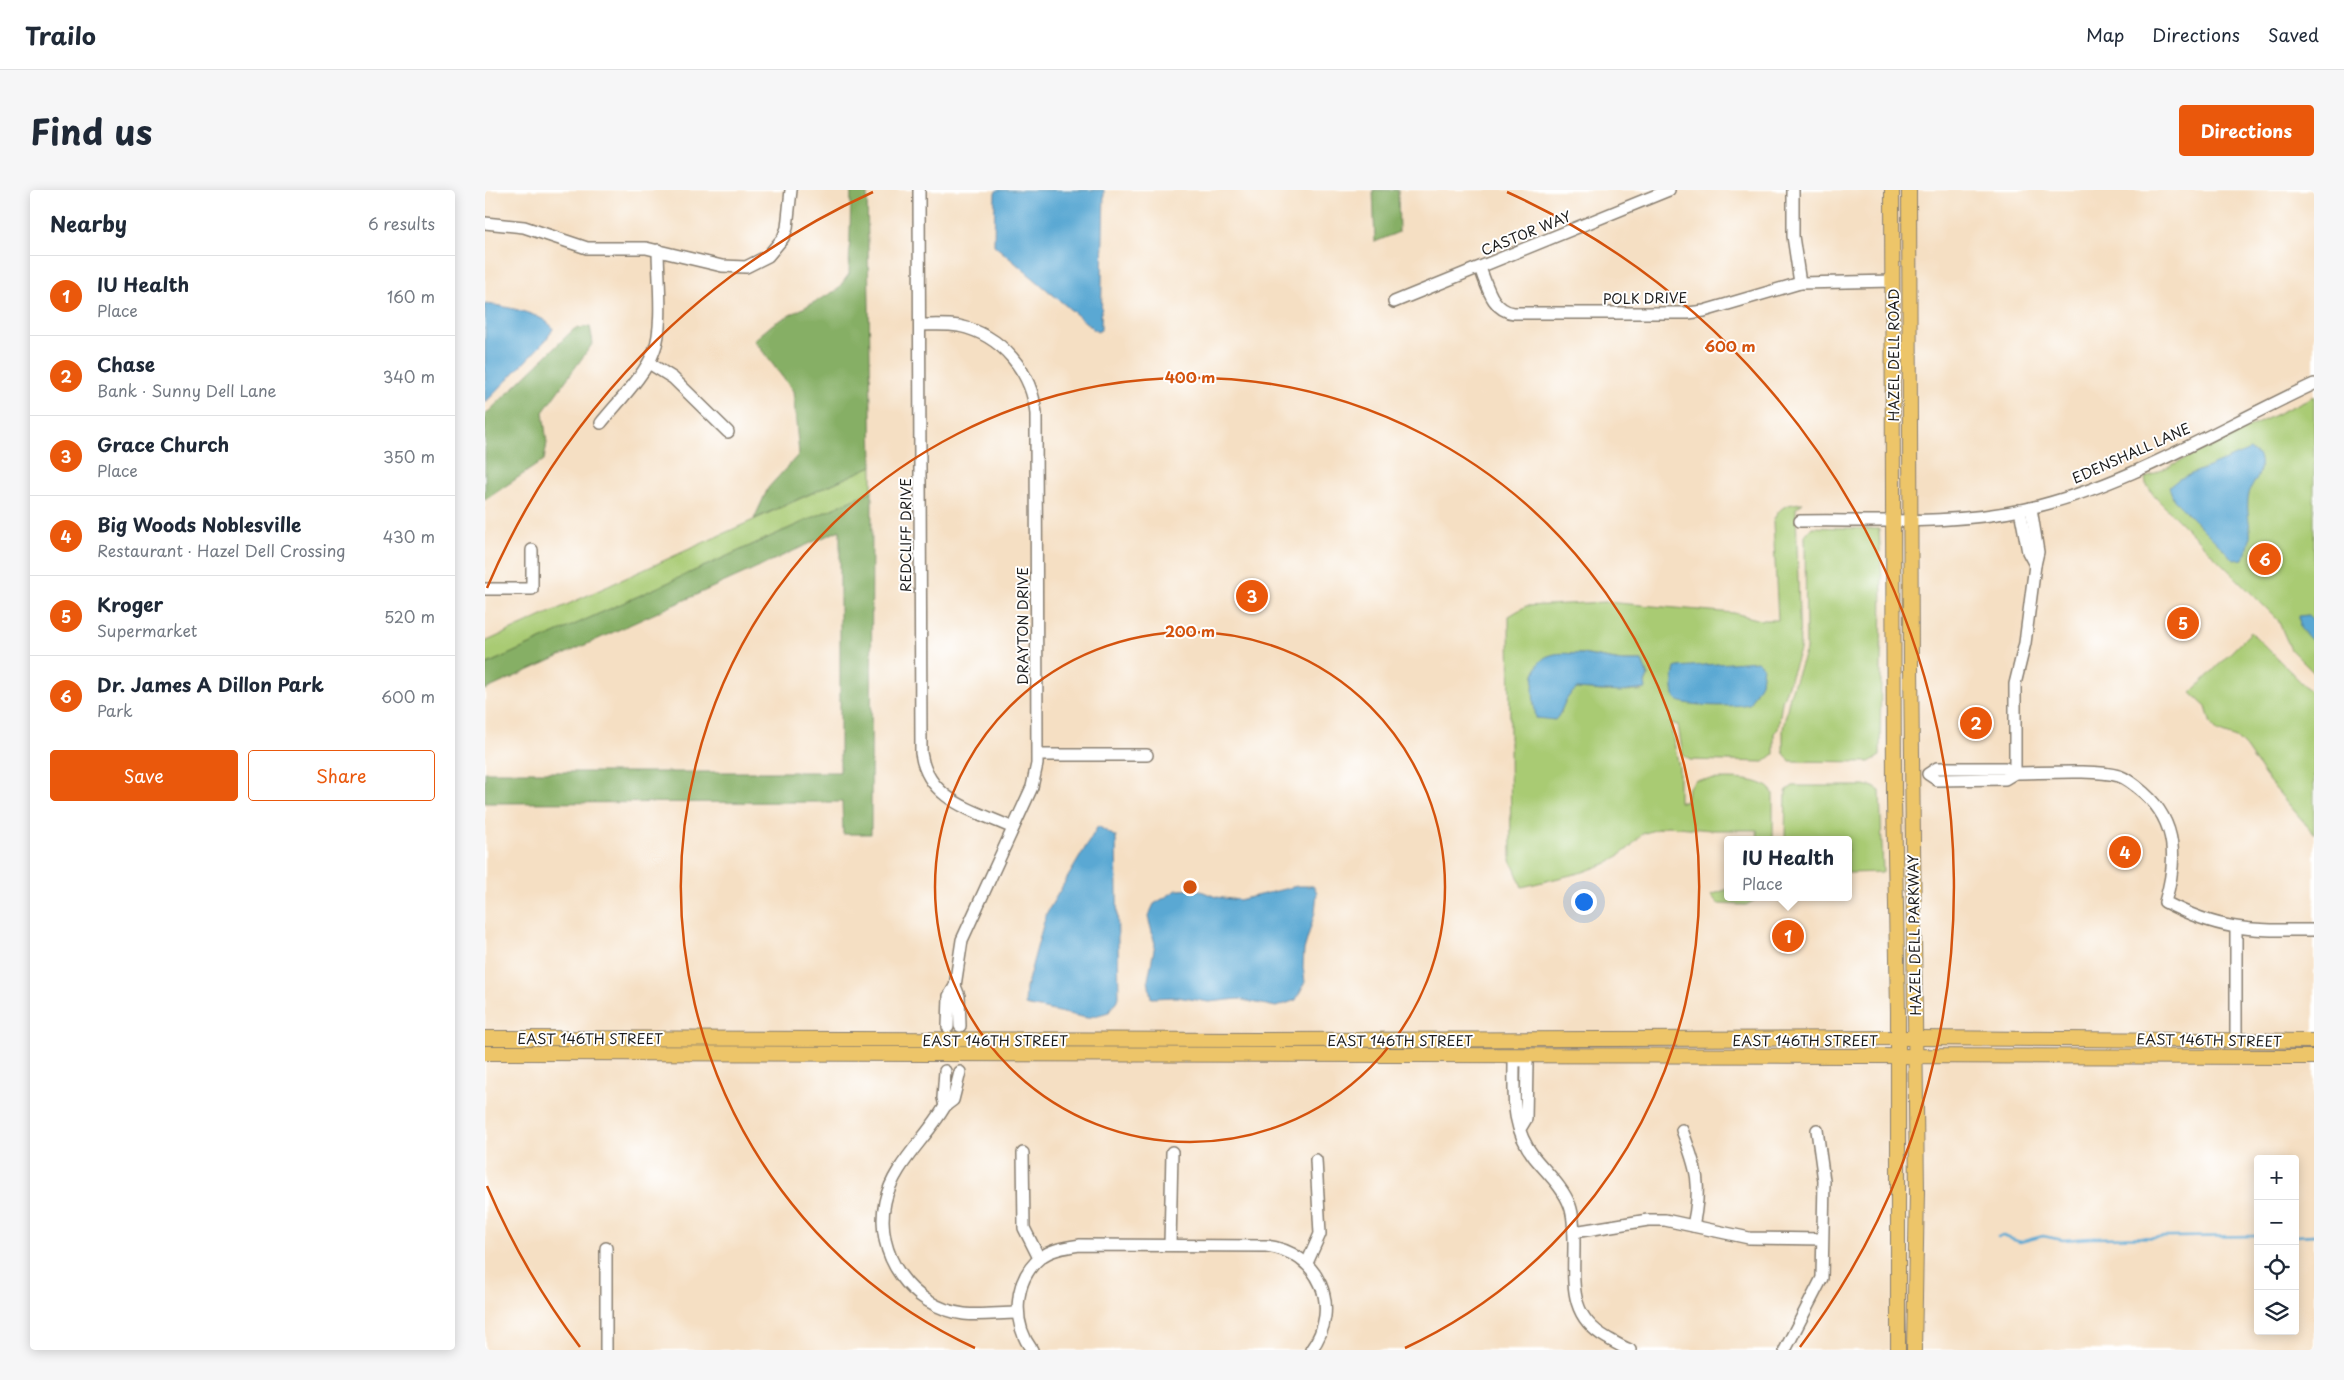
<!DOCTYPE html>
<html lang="en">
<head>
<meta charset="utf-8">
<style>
  body { margin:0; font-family:"Playpen Sans",sans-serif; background:#f6f6f7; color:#1f2937 }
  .controls { position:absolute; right:15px; bottom:15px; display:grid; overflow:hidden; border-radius:5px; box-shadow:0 2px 12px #0003 }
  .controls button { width:45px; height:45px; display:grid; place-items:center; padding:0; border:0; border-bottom:1px solid #e0e1e3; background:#fff; color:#1f2937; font:25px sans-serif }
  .you { position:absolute; left:1098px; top:711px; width:18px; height:18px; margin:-12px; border:4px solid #fff; border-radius:50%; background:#1a73e8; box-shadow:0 0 0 8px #1a73e833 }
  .badge { display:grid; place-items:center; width:32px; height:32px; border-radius:50%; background:#ea580c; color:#fff; font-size:16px; font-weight:700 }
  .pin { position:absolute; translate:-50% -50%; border:2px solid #fff; box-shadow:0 1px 5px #0006 }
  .popup { position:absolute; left:1239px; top:646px; width:128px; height:65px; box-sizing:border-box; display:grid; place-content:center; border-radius:5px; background:#fff; filter:drop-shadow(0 1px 4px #0005); font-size:16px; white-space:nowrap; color:#747a83 }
  .popup b { font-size:19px; color:#1f2937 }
  .popup::after { content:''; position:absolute; left:50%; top:100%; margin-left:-10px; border:10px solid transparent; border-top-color:#fff }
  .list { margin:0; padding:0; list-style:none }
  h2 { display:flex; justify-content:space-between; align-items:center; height:65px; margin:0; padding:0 20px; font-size:21px }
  h2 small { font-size:16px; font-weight:400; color:#747a83 }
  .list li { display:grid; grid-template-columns:32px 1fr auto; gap:15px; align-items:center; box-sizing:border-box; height:80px; padding:0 20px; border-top:1px solid #e0e1e3 }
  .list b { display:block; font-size:19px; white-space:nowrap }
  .list p { margin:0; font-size:16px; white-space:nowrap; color:#747a83 }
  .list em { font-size:16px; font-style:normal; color:#747a83 }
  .actions { display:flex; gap:10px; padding:15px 20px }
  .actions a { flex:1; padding:11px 0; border:1px solid #ea580c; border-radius:5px; text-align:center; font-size:18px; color:#ea580c }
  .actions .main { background:#ea580c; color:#fff }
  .icon { flex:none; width:28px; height:28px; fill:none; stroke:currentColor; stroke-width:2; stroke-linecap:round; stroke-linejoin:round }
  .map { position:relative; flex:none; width:1829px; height:1160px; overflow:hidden; border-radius:5px }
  header { display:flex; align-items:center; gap:30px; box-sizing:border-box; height:70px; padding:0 25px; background:#fff; border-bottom:1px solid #e0e1e3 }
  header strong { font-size:24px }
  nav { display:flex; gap:28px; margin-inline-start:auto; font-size:18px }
  .intro { display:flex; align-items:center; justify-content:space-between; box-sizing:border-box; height:120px; padding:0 30px }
  h1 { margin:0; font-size:35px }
  .button { padding:12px 22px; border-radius:5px; background:#ea580c; color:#fff; font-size:18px; font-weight:700 }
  main { display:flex; gap:30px; padding:0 30px }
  aside { flex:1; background:#fff; border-radius:5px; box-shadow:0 2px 12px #0003 }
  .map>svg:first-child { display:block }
</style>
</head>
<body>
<header>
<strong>Trailo</strong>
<nav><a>Map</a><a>Directions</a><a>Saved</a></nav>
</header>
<div class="intro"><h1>Find us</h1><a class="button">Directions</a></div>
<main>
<aside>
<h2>Nearby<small>6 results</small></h2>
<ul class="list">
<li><span class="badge">1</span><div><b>IU Health</b><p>Place</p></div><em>160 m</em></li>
<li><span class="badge">2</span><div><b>Chase</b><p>Bank · Sunny Dell Lane</p></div><em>340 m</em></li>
<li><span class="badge">3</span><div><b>Grace Church</b><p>Place</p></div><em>350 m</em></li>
<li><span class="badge">4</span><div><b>Big Woods Noblesville</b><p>Restaurant · Hazel Dell Crossing</p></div><em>430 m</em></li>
<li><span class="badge">5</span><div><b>Kroger</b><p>Supermarket</p></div><em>520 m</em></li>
<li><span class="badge">6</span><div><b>Dr. James A Dillon Park</b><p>Park</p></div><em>600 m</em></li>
</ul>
<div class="actions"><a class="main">Save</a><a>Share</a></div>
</aside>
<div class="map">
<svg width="1829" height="1160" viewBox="0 0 1829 1160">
  <rect width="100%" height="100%" fill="#fff"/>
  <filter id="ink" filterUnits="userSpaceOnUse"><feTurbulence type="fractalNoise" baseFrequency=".02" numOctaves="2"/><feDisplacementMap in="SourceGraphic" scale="10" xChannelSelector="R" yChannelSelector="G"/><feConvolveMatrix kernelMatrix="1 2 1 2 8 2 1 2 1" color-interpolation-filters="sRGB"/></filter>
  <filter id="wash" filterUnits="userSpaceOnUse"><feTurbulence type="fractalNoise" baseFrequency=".0096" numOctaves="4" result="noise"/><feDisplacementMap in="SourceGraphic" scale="20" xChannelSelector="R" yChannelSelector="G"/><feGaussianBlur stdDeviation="1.12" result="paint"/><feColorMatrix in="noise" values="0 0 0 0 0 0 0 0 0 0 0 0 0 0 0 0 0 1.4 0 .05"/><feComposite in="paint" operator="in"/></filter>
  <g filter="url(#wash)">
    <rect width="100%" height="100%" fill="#f5dfc3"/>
    <g fill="#a9cb73" stroke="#627448" fill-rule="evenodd">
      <polygon points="1829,206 1829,483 1806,460 1793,430 1670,307 1661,294 1660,288"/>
      <polygon points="387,276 387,301 0,475 0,452"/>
      <path d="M1318,313l-7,5 4,142 -18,52 -4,27 -4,4v21l-10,8 -74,-2 -7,-5 -5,-30 -8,-2 9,44v35h7l2,-14 8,-8c20,0 66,-6 77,13v47h-15l-1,-10h-46l-44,-4 -25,8 -13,14 -19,14 -27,10 -61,15 -11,-27 -2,-244 17,-10 80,-4 128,11 27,7h17l-5,-98c6,-16 14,-18 30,-19zM1083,464h14l39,7h21l6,15 -6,15h-42l-23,-3c-8,7 -15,14 -16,25l-27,-7v-33zM1272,472l-81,36 -3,-21 2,-8z"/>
      <polygon points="1327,337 1394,339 1397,390 1395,566 1384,572 1305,571 1298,562 1298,539 1305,505 1321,460 1320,345"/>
      <polygon points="1766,442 1829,505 1829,644 1783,590 1761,558 1751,548 1732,541 1726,534 1721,517 1706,503"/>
      <polygon points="1308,596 1387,596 1395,601 1398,682 1363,683 1363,650 1300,650 1301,601"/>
      <polygon points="1243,699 1243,707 1276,707 1261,715 1233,714 1226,705"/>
    </g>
    <g fill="#86af65" stroke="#516640">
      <polygon points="366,0 382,0 387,276 269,329 283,298 314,264 308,201 269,150 288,134 352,100 364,84"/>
      <polygon points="888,0 913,0 914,42 890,52"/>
      <polygon points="105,136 108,153 58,222 62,253 59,270 0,310 0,225 89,139"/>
      <polygon points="387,301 386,644 358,644 357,612 0,613 0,582 355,582 355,340 0,500 0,475"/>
    </g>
    <g fill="#5aa8d3" stroke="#3b6278">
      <polygon points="513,0 619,0 616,140 612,142 509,55 510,2"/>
      <path d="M0,114c15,1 62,10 68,25l-7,11 -61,63z"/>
      <path d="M1765,260l9,6c6,21 -9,25 -11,43 -2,27 9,33 -5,60l-9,1 -60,-60 -5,-13 10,-8z"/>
      <polygon points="1823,425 1829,431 1829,453 1815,438 1814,426"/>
      <path d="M1097,464l39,7h21l6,15 -3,7 1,6 -26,3 -43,-3c-16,11 -12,21 -22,31l-19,-2c-3,-19 -9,-57 15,-63 9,-3 21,-1 31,-1z"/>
      <path d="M1272,471l6,5 -2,17 -12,21c-10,3 -67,3 -73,-5 -5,-8 -3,-22 -1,-31l3,-1z"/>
      <polygon points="613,636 631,647 634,807 624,822 602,828 540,815 541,798 561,724"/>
      <polygon points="812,696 828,696 832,702 830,722 819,760 818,777 820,792 811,810 791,817 753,809 724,812 692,807 666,808 663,790 670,754 663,727 669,714 692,700 711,699 731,707 754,710"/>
    </g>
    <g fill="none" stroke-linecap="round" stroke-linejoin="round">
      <g stroke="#5aa8d3" stroke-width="2.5">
        <polyline points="1810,1046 1829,1045"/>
        <polyline points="1513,1047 1518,1046 1535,1052 1558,1046 1578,1050 1605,1048 1773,1046"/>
      </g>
    </g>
  </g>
  <g filter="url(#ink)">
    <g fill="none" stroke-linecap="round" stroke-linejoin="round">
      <g stroke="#887e70" stroke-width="14">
        <g id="minor">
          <path d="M434,0l2,563c7,48 53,57 92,75"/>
          <polyline points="1308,0 1308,46 1315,93"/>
          <polyline points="0,33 39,37 102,58 161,58 237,76 261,77 283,66 298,48 302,38 306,0"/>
          <path d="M995,78c7,17 12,43 34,45h174l16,-2 96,-28 93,-2"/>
          <polyline points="909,112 1184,0"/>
          <path d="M435,135c13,0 26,-1 39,1 43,9 73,46 77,88l1,350 -5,23 -70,153 -7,46 -6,10 -1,31"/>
          <polyline points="164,173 188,188 243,242"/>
          <path d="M116,233c16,-20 45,-49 53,-72 10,-24 4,-74 4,-101"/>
          <polyline points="1535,320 1543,362 1550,375"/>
          <path d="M1315,331c75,-1 153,4 226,-12 101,-23 195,-82 288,-125"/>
          <polyline points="0,399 47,399 47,360"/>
          <polyline points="553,565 662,565"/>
          <path d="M1530,583l-10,6 -68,1 -9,-6 9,-6h68l10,5c26,0 81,-4 104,3 9,3 18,11 25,17 34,30 33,69 21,109 57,30 87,28 149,28"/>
          <polyline points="1530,583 1530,494 1540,453 1550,375 1553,362 1546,318"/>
          <polyline points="470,796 474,806 475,836"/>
          <polyline points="1751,850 1751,739"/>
          <polyline points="460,881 458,908 460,916 468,910 475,882"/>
          <path d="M460,916c-18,32 -52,59 -60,96 -11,52 26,105 79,112 17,2 36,-1 53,-1"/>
          <path d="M1035,939l6,-10 1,-56 -6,-3 -7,3c0,35 -3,64 20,94 12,15 29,30 36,49 4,11 4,26 4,38 0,38 -6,72 33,94 7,4 15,9 23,12"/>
          <path d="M1197,940c15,39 20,55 11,96"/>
          <polyline points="538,963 539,1038 554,1068"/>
          <polyline points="1089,1042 1163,1030 1180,1030 1264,1048 1337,1049"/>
          <polyline points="685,1055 687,962"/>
          <polyline points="121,1058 121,1160"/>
          <polyline points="822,1073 835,1044 831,970"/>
          <path d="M547,1160c-20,-27 -19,-69 8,-92 11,-9 27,-11 40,-13l186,1c53,6 77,61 45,104"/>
          <polyline points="1300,1160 1337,1088 1339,991 1332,940"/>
        </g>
      </g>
      <g stroke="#887e70" stroke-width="16">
        <g id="major">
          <polyline points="1407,0 1409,609 1413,822 1413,1160"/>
          <polyline points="1424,0 1426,476 1432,1002 1429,1160"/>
          <polyline points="0,848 775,850 1431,848 1829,851"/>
          <polyline points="0,863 1829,867"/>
        </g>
      </g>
      <use href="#minor" stroke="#fff" stroke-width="11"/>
      <use href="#major" stroke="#edc569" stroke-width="14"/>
    </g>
  </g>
  <g fill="none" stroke="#d4530e" stroke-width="2.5">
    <circle cx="705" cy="697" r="255"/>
    <path d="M490 1158A509 509 0 1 1 920 1158"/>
    <path d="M95 1157A764 764 0 0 1 2 996M2 398A764 764 0 0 1 388 2M1022 2A764 764 0 0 1 1315 1157"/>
  </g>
  <g text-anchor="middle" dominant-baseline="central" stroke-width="4" stroke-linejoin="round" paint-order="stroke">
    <g font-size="14" fill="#1c1c1c" stroke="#fff">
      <text transform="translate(1041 43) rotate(-22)">CASTOR WAY</text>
      <text transform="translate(1160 108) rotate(-1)">POLK DRIVE</text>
      <text transform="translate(1408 165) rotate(-90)">HAZEL DELL ROAD</text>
      <text transform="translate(1646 263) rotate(-24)">EDENSHALL LANE</text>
      <text transform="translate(420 345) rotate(-90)">REDCLIFF DRIVE</text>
      <text transform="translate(537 436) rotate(-90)">DRAYTON DRIVE</text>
      <text transform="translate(1429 745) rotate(-91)">HAZEL DELL PARKWAY</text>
      <text x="105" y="848">EAST 146TH STREET</text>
      <text x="510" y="850">EAST 146TH STREET</text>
      <text x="915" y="850">EAST 146TH STREET</text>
      <text x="1320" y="850">EAST 146TH STREET</text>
      <text transform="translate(1724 850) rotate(1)">EAST 146TH STREET</text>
    </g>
  </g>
  <circle cx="705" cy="697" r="8" fill="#d4530e" stroke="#fff" stroke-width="2.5"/>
  <g font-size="15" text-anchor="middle" font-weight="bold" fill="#d4530e" stroke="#fff" stroke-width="4" stroke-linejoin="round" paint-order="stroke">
    <text x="1245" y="162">600 m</text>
    <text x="705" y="193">400 m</text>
    <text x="705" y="447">200 m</text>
  </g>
</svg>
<div class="controls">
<button>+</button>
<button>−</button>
<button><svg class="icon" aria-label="locate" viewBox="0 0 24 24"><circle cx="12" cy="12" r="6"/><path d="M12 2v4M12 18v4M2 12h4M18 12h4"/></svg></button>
<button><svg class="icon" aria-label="layers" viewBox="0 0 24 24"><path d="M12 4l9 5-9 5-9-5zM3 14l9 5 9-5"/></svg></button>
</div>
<div class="you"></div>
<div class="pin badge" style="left:1303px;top:746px">1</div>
<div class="popup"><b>IU Health</b>Place</div>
<div class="pin badge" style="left:1491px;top:533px">2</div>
<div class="pin badge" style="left:767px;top:406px">3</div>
<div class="pin badge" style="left:1640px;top:662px">4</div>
<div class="pin badge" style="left:1698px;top:433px">5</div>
<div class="pin badge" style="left:1780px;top:369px">6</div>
</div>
</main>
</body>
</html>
